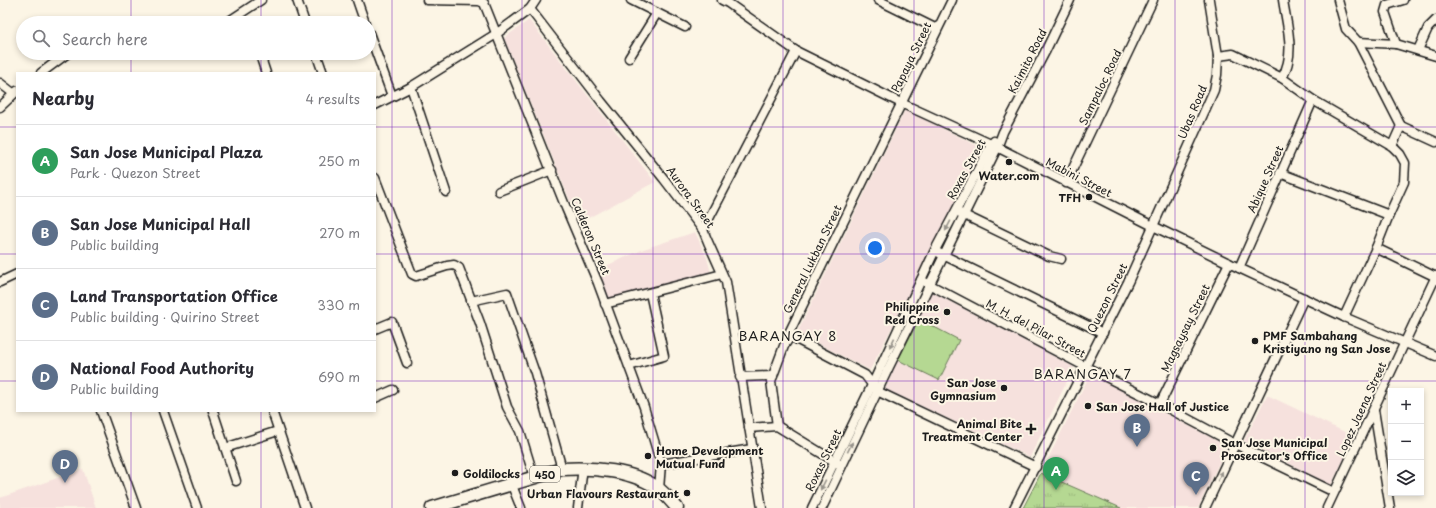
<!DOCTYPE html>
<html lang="en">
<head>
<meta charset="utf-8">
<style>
  body { margin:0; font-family:"Playpen Sans",sans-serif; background:#f2f2f3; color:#2b2b33 }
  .controls { position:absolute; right:12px; bottom:12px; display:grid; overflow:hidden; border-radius:0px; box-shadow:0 2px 6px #0003 }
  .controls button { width:36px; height:36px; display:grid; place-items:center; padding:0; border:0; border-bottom:1px solid #e1e1e2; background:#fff; color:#2b2b33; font:20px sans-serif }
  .you { position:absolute; left:875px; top:248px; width:14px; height:14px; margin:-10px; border:3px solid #fff; border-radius:50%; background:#1a73e8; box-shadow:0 0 0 6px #1a73e833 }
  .badge { display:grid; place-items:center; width:26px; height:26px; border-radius:50%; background:#0f766e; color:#fff; font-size:13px; font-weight:700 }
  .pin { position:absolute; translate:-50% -33px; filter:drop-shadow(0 1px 2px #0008) }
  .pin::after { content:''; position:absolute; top:21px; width:14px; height:12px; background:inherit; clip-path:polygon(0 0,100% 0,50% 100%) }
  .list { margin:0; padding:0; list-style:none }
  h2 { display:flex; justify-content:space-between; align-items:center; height:52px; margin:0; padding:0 16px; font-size:17px }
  h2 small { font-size:13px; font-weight:400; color:#7c7c81 }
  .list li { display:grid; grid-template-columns:26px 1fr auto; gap:12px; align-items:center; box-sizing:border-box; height:72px; padding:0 16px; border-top:1px solid #e1e1e2 }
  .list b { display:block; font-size:15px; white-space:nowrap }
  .list p { margin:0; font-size:13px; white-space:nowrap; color:#7c7c81 }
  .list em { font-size:13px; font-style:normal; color:#7c7c81 }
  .icon { flex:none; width:22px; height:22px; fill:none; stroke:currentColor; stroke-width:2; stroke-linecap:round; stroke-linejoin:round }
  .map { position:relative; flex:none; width:1436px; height:508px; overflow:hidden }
  .search { position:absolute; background:#fff; box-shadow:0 2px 6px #0003; left:16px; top:16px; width:360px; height:44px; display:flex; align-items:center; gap:10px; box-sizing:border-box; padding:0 14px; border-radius:22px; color:#7c7c81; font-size:15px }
  .panel { position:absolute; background:#fff; box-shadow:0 2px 6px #0003; left:16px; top:72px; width:360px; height:340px; border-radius:0px }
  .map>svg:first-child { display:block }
</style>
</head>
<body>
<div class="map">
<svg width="1436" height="508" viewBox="0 0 1436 508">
  <defs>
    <pattern id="park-tufts" width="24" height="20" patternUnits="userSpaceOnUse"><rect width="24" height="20" fill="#b5d892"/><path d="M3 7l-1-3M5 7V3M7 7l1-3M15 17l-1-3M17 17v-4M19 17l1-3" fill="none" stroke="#9bb97d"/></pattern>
  </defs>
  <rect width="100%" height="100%" fill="#fcf5e5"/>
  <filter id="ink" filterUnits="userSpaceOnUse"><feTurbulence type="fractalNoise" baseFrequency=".025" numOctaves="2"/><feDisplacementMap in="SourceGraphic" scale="8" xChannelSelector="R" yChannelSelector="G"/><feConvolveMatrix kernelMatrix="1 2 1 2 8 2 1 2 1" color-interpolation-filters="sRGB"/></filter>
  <g filter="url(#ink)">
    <g fill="#f6e1dd">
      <polygon points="529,20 655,182 579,223 504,38"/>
      <polygon points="905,110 984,149 870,370 797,333"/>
      <polygon points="695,232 707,258 711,273 609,299 599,269 644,249"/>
      <polygon points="928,290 1074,367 1030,457 885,389"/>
      <polygon points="1090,374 1227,446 1198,508 1121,508 1041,473"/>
      <polygon points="1267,395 1355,437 1331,485 1244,441"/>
      <polygon points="83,469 96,508 0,508 0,498"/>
    </g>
    <polygon fill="url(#park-tufts)" stroke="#687a57" points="1041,473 1121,508 1023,508"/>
    <polygon fill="#b5d892" stroke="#687a57" points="919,319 959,340 939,380 898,360"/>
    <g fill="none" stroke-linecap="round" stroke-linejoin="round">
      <g stroke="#1c1c1c" stroke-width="11">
        <g id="street">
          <polyline points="297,0 305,23"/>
          <polyline points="357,0 365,23"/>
          <polyline points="427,0 479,1 484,3 566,208 598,283 644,407 661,464 659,489"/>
          <polyline points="631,0 685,27"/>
          <polyline points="722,0 728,3 796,51 901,103 995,146 1153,226 1239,268 1344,317 1436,356"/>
          <polyline points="878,0 937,29"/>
          <polyline points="952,0 790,331 791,335 796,339 865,375 877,391 1036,467"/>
          <polyline points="1338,0 1346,29 1358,42 1401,126"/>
          <polyline points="530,9 601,101 664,179 703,230 708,242 726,282 762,508"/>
          <polyline points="226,23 261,0"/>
          <polyline points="369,33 392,96"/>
          <polyline points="1358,42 1396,44 1436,56"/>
          <polyline points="1396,44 1385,12 1387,5 1403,0"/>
          <polyline points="1418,50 1428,28 1436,20"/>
          <polyline points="316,53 323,73"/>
          <polyline points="260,55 266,73"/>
          <polyline points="1218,56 1233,54 1282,78 1313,100 1392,146 1400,154 1405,163 1404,182 1389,215 1376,248 1344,317"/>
          <polyline points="629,58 657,13"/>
          <polyline points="41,73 68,53"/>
          <path d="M1282,78c14,-25 5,-51 1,-78"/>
          <polyline points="0,83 13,93"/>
          <polyline points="411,87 446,192"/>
          <polyline points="375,105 411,87 496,34 530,9 536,0"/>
          <polyline points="0,107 17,91"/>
          <polyline points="1401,126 1436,142"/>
          <polyline points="1392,146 1401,126"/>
          <polyline points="1280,173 1389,215"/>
          <polyline points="375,178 412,274 416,276 447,266 454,265 459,268 480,323 507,407 520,431 534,477"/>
          <polyline points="1066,183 1153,0"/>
          <polyline points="499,191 552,170"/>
          <polyline points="960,213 1049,256 1061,259"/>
          <polyline points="703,230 796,51"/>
          <polyline points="1376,248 1436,277"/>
          <polyline points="939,253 1103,333"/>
          <polyline points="1239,268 1313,100"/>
          <polyline points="921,280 1086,367 1160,404 1235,444 1334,492"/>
          <polyline points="0,282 17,274"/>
          <polyline points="471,301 507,293 535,373 562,469"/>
          <polyline points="605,304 722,274"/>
          <polyline points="375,329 392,322 407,363"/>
          <polyline points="629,366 664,356 650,293"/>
          <polyline points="740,377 773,376"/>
          <polyline points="375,398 393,390"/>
          <polyline points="1160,404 1229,263"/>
          <polyline points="1374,410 1390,508"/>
          <polyline points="101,411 136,508"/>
          <polyline points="163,411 197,508"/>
          <polyline points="213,411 236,481"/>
          <polyline points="272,411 305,508"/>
          <polyline points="777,426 771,381 784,346 791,335"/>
          <polyline points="749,428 777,426 839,464"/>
          <polyline points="225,448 278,431"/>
          <polyline points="661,464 752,449"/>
          <polyline points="511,483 521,508"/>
          <polyline points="578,508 583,467"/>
          <polyline points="812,508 872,385 935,250 991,145 994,141"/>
          <polyline points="822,508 889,367 997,148 1003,132 1045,52 1070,0"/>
          <polyline points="1014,508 1128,282 1214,90 1217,75 1218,56 1209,0"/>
          <polyline points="1205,508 1304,298"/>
          <polyline points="1327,508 1436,276"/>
        </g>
      </g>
      <g stroke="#1c1c1c" stroke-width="15">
        <path id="primary" d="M432,508l130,-39c30,-2 73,1 98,21 6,5 12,12 17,18"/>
      </g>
      <use href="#street" stroke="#fcf5e5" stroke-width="8"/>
      <use href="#primary" stroke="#fcf5e5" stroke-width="12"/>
    </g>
    <defs><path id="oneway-solid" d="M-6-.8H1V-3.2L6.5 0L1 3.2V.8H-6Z"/></defs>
    <g fill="#97938b">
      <use href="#oneway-solid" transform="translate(948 226) rotate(118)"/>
      <use href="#oneway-solid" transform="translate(892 343) rotate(115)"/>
      <use href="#oneway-solid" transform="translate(850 447) rotate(-64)"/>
      <use href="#oneway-solid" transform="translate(1220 476) rotate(-65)"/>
      <use href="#oneway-solid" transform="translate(823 485) rotate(117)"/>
    </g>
  </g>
  <path fill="none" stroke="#7b2cbf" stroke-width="1" stroke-opacity="0.55" d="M131,0v23M261,0v23M392,0v508M522,0v508M653,0v508M783,0v508M914,0v508M1044,0v508M1175,0v508M1305,0v508M131,53v20M261,53v20M0,127h17M375,127h1061M0,254h17M375,254h1061M0,381h17M375,381h1061M131,411v97M261,411v97"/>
  <g fill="#1c1c1c" stroke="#fcf5e5" stroke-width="1.5">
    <circle cx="1009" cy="162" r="4"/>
    <circle cx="1089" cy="197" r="4"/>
    <circle cx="947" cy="312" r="4"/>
    <circle cx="1255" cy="341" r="4"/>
    <circle cx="1004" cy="388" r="4"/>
    <circle cx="1088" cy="406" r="4"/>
    <path d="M1029 423h4v4h4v4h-4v4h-4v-4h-4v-4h4z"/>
    <circle cx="1213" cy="448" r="4"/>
    <circle cx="648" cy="456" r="4"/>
    <circle cx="455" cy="473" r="4"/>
    <circle cx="687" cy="493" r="4"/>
  </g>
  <g text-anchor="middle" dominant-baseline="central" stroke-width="4" stroke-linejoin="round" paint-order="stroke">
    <rect fill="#fcf5e5" stroke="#5f5d58" stroke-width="1" x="530" y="466" width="30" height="16" rx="3"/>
    <g font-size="10" font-weight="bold" fill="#1c1c1c">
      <text x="545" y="474">450</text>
    </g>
    <g font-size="11" fill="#1c1c1c" stroke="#fcf5e5">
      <text transform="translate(911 57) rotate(-64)">Papaya Street</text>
      <text transform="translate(1027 61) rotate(-63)">Kaimito Road</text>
      <text transform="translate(1100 87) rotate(-64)">Sampaloc Road</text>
      <text transform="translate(1192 112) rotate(-67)">Ubas Road</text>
      <text transform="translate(966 169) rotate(-61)">Roxas Street</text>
      <text transform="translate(1079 177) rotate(27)">Mabini Street</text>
      <text transform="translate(1265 179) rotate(-66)">Abique Street</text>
      <text transform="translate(691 197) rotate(54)">Aurora Street</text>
      <text transform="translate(591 236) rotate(67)">Calderon Street</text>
      <text transform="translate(812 259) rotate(-64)">General Lukban Street</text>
      <text transform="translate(1107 298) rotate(-64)">Quezon Street</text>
      <text transform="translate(1036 328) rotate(28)">M. H. del Pilar Street</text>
      <text transform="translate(1185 328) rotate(-64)">Magsaysay Street</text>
      <text transform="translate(1361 409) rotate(-65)">Lopez Jaena Street</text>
      <text transform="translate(823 460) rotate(-64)">Roxas Street</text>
    </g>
    <g font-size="11" font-weight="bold" fill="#1c1c1c" stroke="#fcf5e5" text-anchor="end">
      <text x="1009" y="175" text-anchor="middle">Water.com</text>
      <text x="1081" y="197">TFH</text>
      <text x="939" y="306">Philippine<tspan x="939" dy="13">Red Cross</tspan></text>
      <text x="1263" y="335" text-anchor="start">PMF Sambahang<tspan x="1263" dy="13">Kristiyano ng San Jose</tspan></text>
      <text x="996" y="382">San Jose<tspan x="996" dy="13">Gymnasium</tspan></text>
      <text x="1096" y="406" text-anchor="start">San Jose Hall of Justice</text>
      <text x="1022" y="423">Animal Bite<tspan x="1022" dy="13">Treatment Center</tspan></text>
      <text x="1221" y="442" text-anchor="start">San Jose Municipal<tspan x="1221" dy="13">Prosecutor's Office</tspan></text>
      <text x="656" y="450" text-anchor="start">Home Development<tspan x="656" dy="13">Mutual Fund</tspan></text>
      <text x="463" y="473" text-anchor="start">Goldilocks</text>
      <text x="679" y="493">Urban Flavours Restaurant</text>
    </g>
    <g font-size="13" letter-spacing="1" fill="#1c1c1c" stroke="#fcf5e5">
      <text x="788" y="335">BARANGAY 8</text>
      <text x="1083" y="373">BARANGAY 7</text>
    </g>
  </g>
</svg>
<div class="controls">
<button>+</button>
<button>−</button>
<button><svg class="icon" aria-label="layers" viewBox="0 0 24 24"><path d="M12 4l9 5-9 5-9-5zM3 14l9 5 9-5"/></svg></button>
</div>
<div class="you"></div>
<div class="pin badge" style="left:1056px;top:490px;background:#2e9e5b">A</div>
<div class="pin badge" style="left:1137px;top:447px;background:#5c6f8a">B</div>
<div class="pin badge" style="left:1196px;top:495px;background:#5c6f8a">C</div>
<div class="pin badge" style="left:65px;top:483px;background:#5c6f8a">D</div>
<div class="search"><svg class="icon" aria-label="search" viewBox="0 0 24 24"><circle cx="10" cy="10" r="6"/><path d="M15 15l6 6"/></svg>Search here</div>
<section class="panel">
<h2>Nearby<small>4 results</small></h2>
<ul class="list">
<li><span class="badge" style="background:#2e9e5b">A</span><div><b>San Jose Municipal Plaza</b><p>Park · Quezon Street</p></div><em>250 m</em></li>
<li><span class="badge" style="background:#5c6f8a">B</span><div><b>San Jose Municipal Hall</b><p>Public building</p></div><em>270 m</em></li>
<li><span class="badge" style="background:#5c6f8a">C</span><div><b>Land Transportation Office</b><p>Public building · Quirino Street</p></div><em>330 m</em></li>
<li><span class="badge" style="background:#5c6f8a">D</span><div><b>National Food Authority</b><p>Public building</p></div><em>690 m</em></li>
</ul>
</section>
</div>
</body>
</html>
